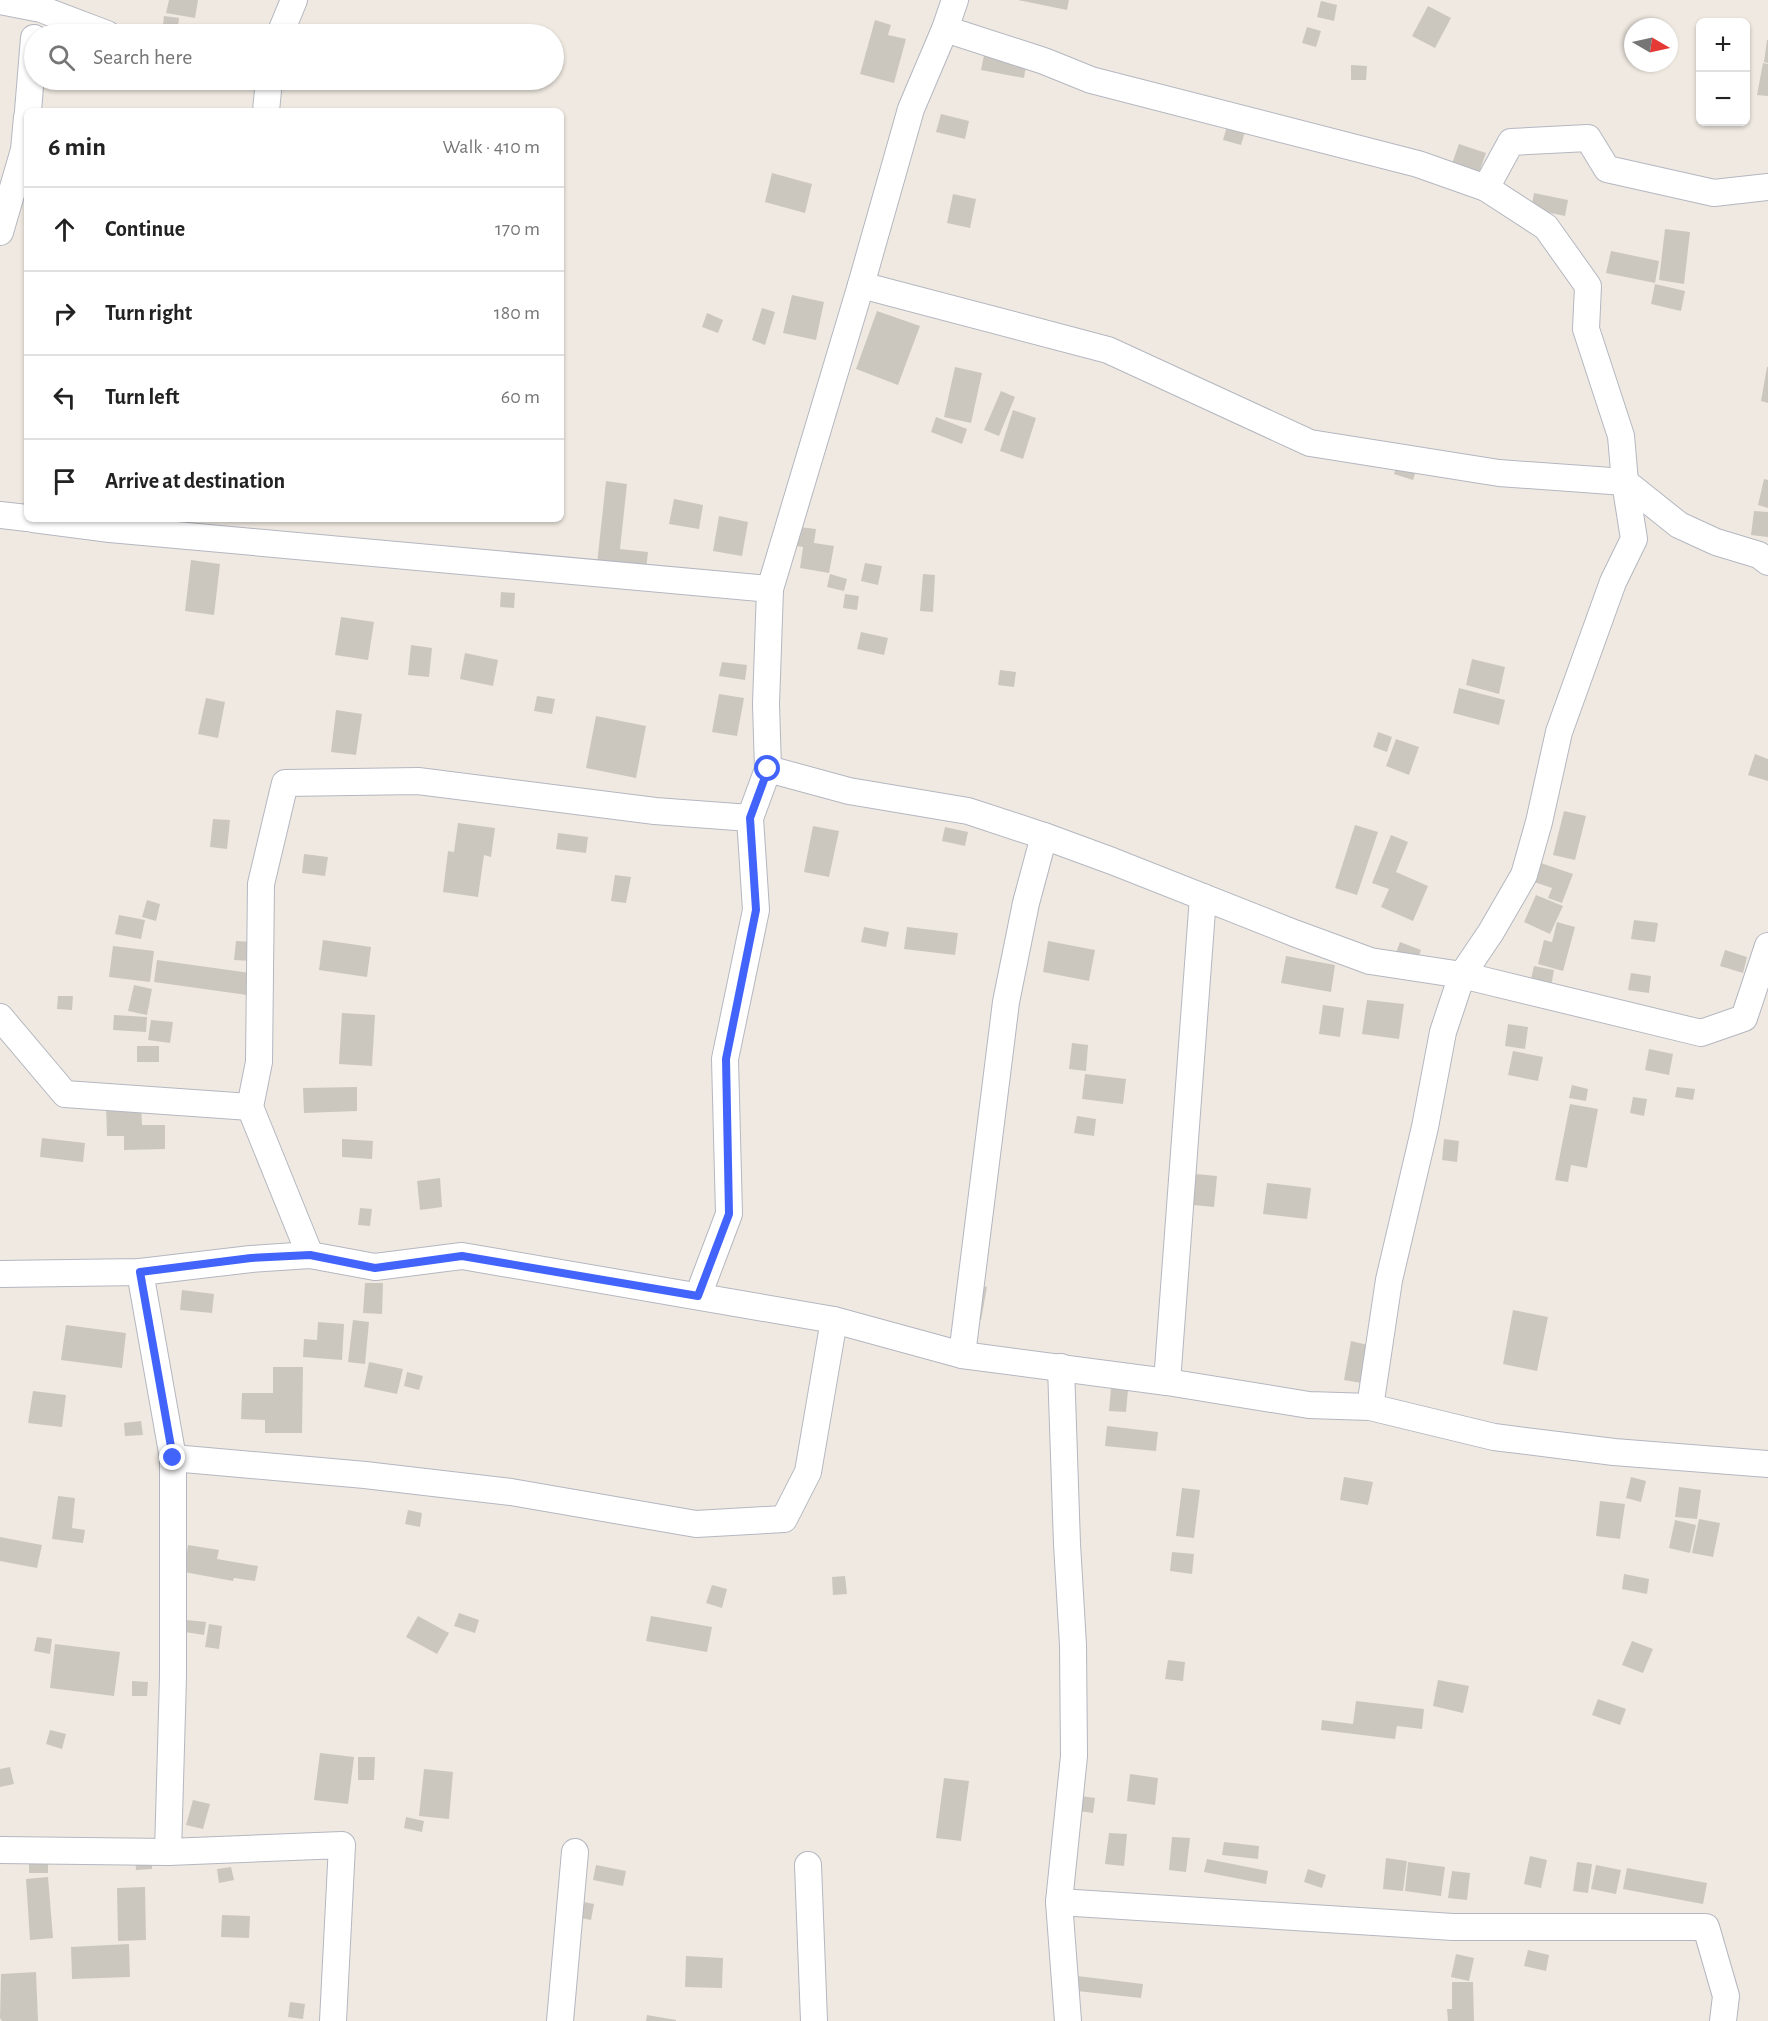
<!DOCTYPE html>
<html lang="en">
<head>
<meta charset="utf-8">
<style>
  body { margin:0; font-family:"Alegreya Sans",sans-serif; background:#f6f6f6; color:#222 }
  .controls { position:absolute; right:18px; top:18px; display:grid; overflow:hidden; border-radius:9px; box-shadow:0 2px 4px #0004 }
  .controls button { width:54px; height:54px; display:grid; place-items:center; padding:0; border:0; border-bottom:2px solid #e0e0e0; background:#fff; color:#222; font:30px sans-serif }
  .compass { position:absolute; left:1624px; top:18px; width:54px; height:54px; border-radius:50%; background:#fff; box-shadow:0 2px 4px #0004; rotate:99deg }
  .stop { position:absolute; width:18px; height:18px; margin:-14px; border:4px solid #4264fb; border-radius:50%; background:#fff }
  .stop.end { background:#4264fb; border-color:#fff; box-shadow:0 2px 6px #0008 }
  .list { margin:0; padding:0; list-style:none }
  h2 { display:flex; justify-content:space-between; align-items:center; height:78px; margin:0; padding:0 24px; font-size:26px }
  h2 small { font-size:20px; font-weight:400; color:#767676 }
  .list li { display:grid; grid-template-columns:39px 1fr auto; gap:18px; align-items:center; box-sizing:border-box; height:84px; padding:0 24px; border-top:2px solid #e0e0e0 }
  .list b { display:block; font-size:22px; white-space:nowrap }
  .list em { font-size:20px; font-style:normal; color:#767676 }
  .icon { flex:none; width:33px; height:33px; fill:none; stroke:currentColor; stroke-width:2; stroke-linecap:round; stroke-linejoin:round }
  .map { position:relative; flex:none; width:1768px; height:2021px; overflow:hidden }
  .search { position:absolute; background:#fff; box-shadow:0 2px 4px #0004; left:24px; top:24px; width:540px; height:66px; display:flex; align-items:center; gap:15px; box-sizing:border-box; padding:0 21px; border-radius:33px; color:#767676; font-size:22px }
  .panel { position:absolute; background:#fff; box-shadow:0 2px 4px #0004; left:24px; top:108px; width:540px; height:414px; border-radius:9px }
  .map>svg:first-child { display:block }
</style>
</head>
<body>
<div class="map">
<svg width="1768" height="2021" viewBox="0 0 1768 2021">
  <rect width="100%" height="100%" fill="#efe9e1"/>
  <g fill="#cbc7bf">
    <polygon points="169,0 198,0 195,18 166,13"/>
    <polygon points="1018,0 1069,0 1067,10"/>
    <polygon points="1321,1 1337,5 1334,21 1317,17"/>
    <polygon points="1428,6 1451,18 1435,48 1412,36"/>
    <polygon points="164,16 179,18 177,34 162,34"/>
    <polygon points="875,20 891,25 888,35 906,39 894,83 860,74"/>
    <polygon points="1307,27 1321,31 1316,47 1302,43"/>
    <polygon points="1767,40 1768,40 1768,63 1764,62"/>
    <polygon points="986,45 1028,52 1024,78 981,70"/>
    <polygon points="1763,63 1768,64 1768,96 1757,95"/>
    <polygon points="1351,65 1367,66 1366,80 1351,80"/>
    <polygon points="1233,106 1251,111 1241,145 1223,140"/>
    <polygon points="941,114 969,121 965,139 936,132"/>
    <polygon points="1459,144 1486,153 1476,181 1449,172"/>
    <polygon points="772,173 812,184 805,213 765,202"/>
    <polygon points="1534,193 1568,200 1565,216 1531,209"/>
    <polygon points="953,194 976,199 970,228 947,223"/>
    <polygon points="1665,229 1690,232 1684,284 1659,280"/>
    <polygon points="1611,251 1659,261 1655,283 1606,273"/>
    <polygon points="1655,284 1685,291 1681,311 1651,304"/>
    <polygon points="792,295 824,302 816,340 783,333"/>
    <polygon points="762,308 775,312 765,345 752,340"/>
    <polygon points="877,311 920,326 898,385 856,369"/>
    <polygon points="707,313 723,320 718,333 702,327"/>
    <polygon points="955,367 982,373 971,423 944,417"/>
    <polygon points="1767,367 1768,367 1768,403 1761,401"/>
    <polygon points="1001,391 1015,397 999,436 984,430"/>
    <polygon points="1013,410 1036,418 1023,459 1000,451"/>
    <polygon points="936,417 967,429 962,444 931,432"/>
    <polygon points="1399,459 1418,464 1413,480 1394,474"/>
    <polygon points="1764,479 1768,480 1768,508 1758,505"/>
    <polygon points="606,481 627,484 620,549 648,552 646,569 597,564"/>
    <polygon points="674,499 703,505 699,529 669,524"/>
    <polygon points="1754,511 1768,512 1768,537 1751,535"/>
    <polygon points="719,516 748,522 742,556 713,551"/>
    <polygon points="799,527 816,529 814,543 834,546 829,573 800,568 803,547 796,546"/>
    <polygon points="191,560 220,564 214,615 185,611"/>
    <polygon points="865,563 882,566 878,585 861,581"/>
    <polygon points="830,574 847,579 844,591 827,587"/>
    <polygon points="923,574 935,575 933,612 920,611"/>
    <polygon points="501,592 515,593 514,608 500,607"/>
    <polygon points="845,594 859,596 857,610 843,608"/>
    <polygon points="341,617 374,622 368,660 335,655"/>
    <polygon points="861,632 888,638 884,655 857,649"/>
    <polygon points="411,645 432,648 429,677 408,675"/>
    <polygon points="465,653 498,660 493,686 460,679"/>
    <polygon points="1472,659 1505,667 1499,694 1466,685"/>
    <polygon points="722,662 747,665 745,680 719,676"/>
    <polygon points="1000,670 1016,672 1014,687 998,685"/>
    <polygon points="1459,688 1505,700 1499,725 1453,713"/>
    <polygon points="719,694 744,698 737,736 712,732"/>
    <polygon points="537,696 555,699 552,714 534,711"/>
    <polygon points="206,698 225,702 218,738 198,734"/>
    <polygon points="336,710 362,714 356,755 331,752"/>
    <polygon points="596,716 646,726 636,778 586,768"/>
    <polygon points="1378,732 1392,737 1387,752 1373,747"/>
    <polygon points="1396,739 1419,747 1409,775 1386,766"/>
    <polygon points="1755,754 1768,759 1768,781 1748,775"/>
    <polygon points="1564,811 1586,816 1575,860 1553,855"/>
    <polygon points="213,819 230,820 227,849 210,847"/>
    <polygon points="458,823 495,828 491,857 484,855 478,897 443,892 448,851 454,852"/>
    <polygon points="1355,825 1378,832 1357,895 1335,888"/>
    <polygon points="813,826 839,831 829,877 804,872"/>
    <polygon points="945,827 968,832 965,846 942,841"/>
    <polygon points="558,833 588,837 586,853 556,849"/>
    <polygon points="1391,835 1408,842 1396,872 1428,886 1413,921 1381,907 1389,889 1372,883"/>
    <polygon points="304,854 328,857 325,876 302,873"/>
    <polygon points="1535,861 1573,874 1562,903 1548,898 1552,888 1528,880"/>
    <polygon points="615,875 631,877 626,903 611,901"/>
    <polygon points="1536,895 1563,906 1550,934 1524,922"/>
    <polygon points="147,900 160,904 156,921 142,917"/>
    <polygon points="119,915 145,920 141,939 115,934"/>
    <polygon points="1634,920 1658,923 1655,942 1631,939"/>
    <polygon points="1557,922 1575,927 1563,971 1538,964 1544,940 1552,942"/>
    <polygon points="864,927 889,932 886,947 861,942"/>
    <polygon points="907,927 958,933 955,955 904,949"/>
    <polygon points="323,940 371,947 367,977 319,970"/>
    <polygon points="236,941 252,942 250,961 234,960"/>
    <polygon points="1048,941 1095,950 1089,981 1043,972"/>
    <polygon points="1400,942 1421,950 1417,961 1396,953"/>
    <polygon points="113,946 154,951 150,982 109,977"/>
    <polygon points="1725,950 1747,957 1743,973 1720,966"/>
    <polygon points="1286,956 1335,965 1331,992 1281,983"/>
    <polygon points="157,960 250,973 247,995 154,982"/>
    <polygon points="1534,966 1554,970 1551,987 1530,983"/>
    <polygon points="1631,973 1651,976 1649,993 1628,990"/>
    <polygon points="134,985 152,989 147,1015 128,1011"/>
    <polygon points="58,996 73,996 72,1010 57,1009"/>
    <polygon points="1367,1000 1404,1004 1399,1039 1362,1034"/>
    <polygon points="1323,1005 1344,1008 1340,1037 1319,1034"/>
    <polygon points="342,1013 375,1015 372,1066 339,1064"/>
    <polygon points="114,1015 147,1017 146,1032 113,1030"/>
    <polygon points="151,1020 173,1022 170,1043 148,1040"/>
    <polygon points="1508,1024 1528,1027 1525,1049 1505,1046"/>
    <polygon points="1072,1043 1088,1045 1086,1071 1069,1069"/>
    <rect x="137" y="1046" width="22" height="16"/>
    <polygon points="1649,1049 1673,1054 1669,1075 1645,1070"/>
    <polygon points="1513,1051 1543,1057 1538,1081 1508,1075"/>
    <polygon points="1085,1074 1126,1079 1123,1104 1082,1099"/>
    <polygon points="1572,1085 1588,1089 1586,1101 1569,1098"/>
    <polygon points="357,1087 357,1111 304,1113 303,1088"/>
    <polygon points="1677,1087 1695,1089 1693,1100 1675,1097"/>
    <polygon points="1633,1097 1647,1099 1644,1116 1630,1113"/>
    <polygon points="1570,1104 1598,1109 1587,1168 1571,1165 1568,1182 1555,1180"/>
    <polygon points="106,1105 141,1105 142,1125 165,1125 165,1149 124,1150 124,1136 107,1136"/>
    <polygon points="1077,1116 1096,1119 1094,1136 1074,1133"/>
    <polygon points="42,1138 85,1143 83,1162 40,1157"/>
    <polygon points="342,1139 373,1141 372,1159 342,1157"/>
    <polygon points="1444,1139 1459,1141 1457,1162 1442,1160"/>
    <polygon points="1196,1174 1217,1176 1214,1207 1193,1205"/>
    <polygon points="440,1178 442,1207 420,1210 417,1181"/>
    <polygon points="1267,1183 1311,1188 1307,1219 1263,1214"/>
    <polygon points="360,1208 372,1209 370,1226 358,1225"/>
    <polygon points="365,1283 383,1283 382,1314 363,1313"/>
    <polygon points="969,1283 987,1287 981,1320 963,1316"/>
    <polygon points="182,1290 214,1294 212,1313 180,1310"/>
    <polygon points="1513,1310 1548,1317 1537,1371 1503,1364"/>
    <polygon points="353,1320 369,1322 365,1364 348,1362"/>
    <polygon points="318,1322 344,1324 342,1360 303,1357 304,1339 317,1340"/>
    <polygon points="66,1325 126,1333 122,1368 61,1360"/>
    <polygon points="1351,1341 1368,1345 1361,1383 1344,1380"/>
    <polygon points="369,1362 403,1369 397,1394 364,1387"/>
    <polygon points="273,1367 303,1367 302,1433 265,1433 265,1420 241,1419 242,1393 273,1393"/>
    <polygon points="407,1372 423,1376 419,1390 404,1386"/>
    <polygon points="1111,1388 1128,1390 1126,1412 1109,1411"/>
    <polygon points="33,1391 66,1395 62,1427 28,1423"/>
    <polygon points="141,1421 143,1435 125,1436 124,1423"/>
    <polygon points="1107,1426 1158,1432 1156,1451 1105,1446"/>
    <polygon points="1344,1477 1373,1482 1368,1505 1340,1500"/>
    <polygon points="1631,1477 1646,1481 1641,1502 1626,1498"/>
    <polygon points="1679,1487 1701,1490 1697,1519 1675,1517"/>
    <polygon points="1182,1488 1200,1490 1194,1538 1176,1536"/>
    <polygon points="58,1496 75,1498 72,1528 85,1530 83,1543 52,1539"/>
    <polygon points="1600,1501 1625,1504 1620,1539 1596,1536"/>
    <polygon points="408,1510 422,1513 420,1527 405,1524"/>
    <polygon points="1699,1519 1720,1523 1713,1557 1692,1553"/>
    <polygon points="1675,1520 1696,1525 1690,1553 1669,1548"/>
    <polygon points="0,1537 42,1545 37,1568 0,1561"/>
    <polygon points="188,1545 219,1550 217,1559 258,1566 255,1581 234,1578 233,1581 184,1572"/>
    <polygon points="1172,1552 1194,1554 1192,1574 1170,1571"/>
    <polygon points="1624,1574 1649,1579 1647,1594 1622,1589"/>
    <polygon points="845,1576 847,1594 833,1595 832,1577"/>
    <polygon points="712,1585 727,1589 722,1608 706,1603"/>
    <polygon points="459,1613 479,1620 475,1633 454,1626"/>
    <polygon points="418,1616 449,1633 437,1654 406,1637"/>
    <polygon points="651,1616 712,1627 707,1652 646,1641"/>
    <polygon points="187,1620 206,1622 204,1635 185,1632"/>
    <polygon points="209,1624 222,1626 219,1649 205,1647"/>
    <polygon points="37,1637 52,1639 50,1654 34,1651"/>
    <polygon points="1632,1641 1653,1649 1643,1673 1622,1665"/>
    <polygon points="55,1644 120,1652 114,1696 50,1688"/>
    <polygon points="1168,1660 1185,1662 1183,1681 1165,1679"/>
    <polygon points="1438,1680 1469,1686 1463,1713 1433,1706"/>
    <polygon points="132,1681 148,1682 147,1696 132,1696"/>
    <polygon points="1598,1699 1626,1709 1620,1725 1592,1715"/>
    <polygon points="1356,1701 1424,1709 1422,1729 1397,1726 1395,1739 1321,1730 1322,1720 1353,1724"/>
    <polygon points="50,1730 66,1734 62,1749 46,1744"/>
    <polygon points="320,1753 354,1757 348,1804 314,1800"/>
    <polygon points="358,1757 375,1757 374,1780 358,1780"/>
    <polygon points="10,1767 14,1784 0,1787 0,1769"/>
    <polygon points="424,1769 453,1772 449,1819 419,1816"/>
    <polygon points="1130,1774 1158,1778 1155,1805 1127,1801"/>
    <polygon points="944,1778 969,1781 961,1841 936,1838"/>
    <polygon points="1074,1795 1095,1798 1093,1813 1072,1810"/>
    <polygon points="193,1800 210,1804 203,1829 186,1825"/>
    <polygon points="406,1817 424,1821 422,1832 404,1828"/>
    <polygon points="1109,1833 1127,1834 1124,1866 1105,1864"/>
    <polygon points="1172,1837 1190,1838 1186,1872 1169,1870"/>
    <polygon points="1224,1842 1259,1846 1258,1859 1222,1855"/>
    <polygon points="135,1853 152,1853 152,1869 136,1870"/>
    <polygon points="1530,1856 1547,1860 1541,1888 1524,1884"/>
    <polygon points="1386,1858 1407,1861 1403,1891 1383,1889"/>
    <polygon points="1207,1859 1268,1871 1266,1884 1204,1872"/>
    <polygon points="1408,1862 1445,1867 1441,1896 1405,1891"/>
    <polygon points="1577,1862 1592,1864 1588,1893 1573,1891"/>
    <rect x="29" y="1864" width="19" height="9"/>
    <polygon points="596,1865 626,1871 623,1886 593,1880"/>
    <polygon points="1596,1865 1621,1870 1616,1894 1591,1889"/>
    <polygon points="231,1867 234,1880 219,1883 217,1869"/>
    <polygon points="1627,1868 1707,1883 1703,1904 1623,1889"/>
    <polygon points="1308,1869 1326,1875 1322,1888 1304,1882"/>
    <polygon points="1452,1871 1470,1873 1467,1900 1448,1898"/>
    <polygon points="48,1877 53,1938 30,1940 26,1879"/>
    <polygon points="145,1887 146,1940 118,1941 117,1888"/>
    <polygon points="579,1901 594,1904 591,1920 576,1917"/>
    <polygon points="222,1915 250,1916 249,1938 221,1937"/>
    <polygon points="129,1944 130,1977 72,1979 71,1947"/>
    <polygon points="1528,1950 1549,1955 1546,1971 1524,1966"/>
    <polygon points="1456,1954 1474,1958 1469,1981 1451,1977"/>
    <polygon points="686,1956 723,1958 722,1988 685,1987"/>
    <polygon points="36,1972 38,2021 2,2021 0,2018 1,1974"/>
    <polygon points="1069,1975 1143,1984 1141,1998 1068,1990"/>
    <polygon points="1452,1982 1473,1982 1474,2021 1448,2021 1447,2009 1452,2009"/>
    <polygon points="290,2002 305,2004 303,2019 288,2017"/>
    <polygon points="647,2015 676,2020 676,2021 646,2021"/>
  </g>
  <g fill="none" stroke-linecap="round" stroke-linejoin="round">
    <g stroke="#b4b7c1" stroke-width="28">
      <g id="street">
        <polyline points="955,0 945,29 1044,61 1091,80 1418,164 1486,188 1546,227 1588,286 1586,329 1621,436 1625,482 1634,539 1613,582 1559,732 1539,822 1524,875 1491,932 1462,975 1443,1032 1425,1127 1389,1280 1370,1407"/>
        <polyline points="0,1 41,9 107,34"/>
        <polyline points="280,34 294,0"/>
        <polyline points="28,111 34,38"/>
        <polyline points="266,111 269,80"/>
        <polyline points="1486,188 1511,142 1588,138 1607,169 1714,193 1768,187"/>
        <polyline points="0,232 24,150 27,117"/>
        <polyline points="861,285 1108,350 1310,443 1499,473 1625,482 1679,525 1716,542 1759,555 1768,562"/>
        <polyline points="0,515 27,518"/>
        <polyline points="33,519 110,529 770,589"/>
        <polyline points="768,769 849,791 968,811 1044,836 1112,861 1294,933 1370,961 1462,975 1701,1033 1744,1018 1768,946"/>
        <polyline points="0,1017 65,1094 250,1107"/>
        <polyline points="310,1255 250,1107 259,1062 261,884 285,783 418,781 655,811 750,818"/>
        <polyline points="140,1272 173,1458 173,1677 168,1852"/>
        <polyline points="0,1274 140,1272 251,1259 310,1255 375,1267 462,1256 834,1320 962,1355 1167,1382 1309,1405 1370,1407 1494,1437 1614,1452 1768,1464"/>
        <polyline points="698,1296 729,1214 725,1059 756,910 750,818 768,769 766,704 770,589 861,285 911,109 945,29"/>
        <polyline points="962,1355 1006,1002 1026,903 1044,836"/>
        <polyline points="1061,1367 1067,1544 1073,1645 1074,1756 1059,1902 1068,2021"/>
        <polyline points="1167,1382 1203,897"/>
        <polyline points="173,1458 365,1475 511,1492 696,1524 784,1519 808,1472 834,1320"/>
        <polyline points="0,1850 168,1852 342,1845 333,2021"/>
        <polyline points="808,1865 814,2021"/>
        <polyline points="1059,1902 1453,1927 1706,1927 1726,1996 1723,2021"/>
        <polyline points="560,2021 575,1852"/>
      </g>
    </g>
    <use href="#street" stroke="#fff" stroke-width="26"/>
  </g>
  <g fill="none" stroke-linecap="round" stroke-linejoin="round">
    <polyline stroke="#4264fb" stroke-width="8" points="173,1458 140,1272 251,1258 310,1255 375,1268 462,1256 698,1296 729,1214 726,1059 756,910 750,818 768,769"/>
  </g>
</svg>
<div class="controls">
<button>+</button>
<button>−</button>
</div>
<svg class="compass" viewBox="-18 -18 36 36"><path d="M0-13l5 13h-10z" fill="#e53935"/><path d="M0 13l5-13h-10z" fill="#767676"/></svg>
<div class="stop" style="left:768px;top:769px"></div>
<div class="stop end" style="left:173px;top:1458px"></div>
<div class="search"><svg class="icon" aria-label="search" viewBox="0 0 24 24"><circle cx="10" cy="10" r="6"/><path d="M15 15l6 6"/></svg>Search here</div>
<section class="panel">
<h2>6 min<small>Walk · 410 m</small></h2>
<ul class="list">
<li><svg class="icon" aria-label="ahead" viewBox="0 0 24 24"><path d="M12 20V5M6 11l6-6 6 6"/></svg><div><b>Continue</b></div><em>170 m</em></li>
<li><svg class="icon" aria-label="right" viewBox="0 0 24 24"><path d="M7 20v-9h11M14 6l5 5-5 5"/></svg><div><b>Turn right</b></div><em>180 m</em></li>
<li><svg class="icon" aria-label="left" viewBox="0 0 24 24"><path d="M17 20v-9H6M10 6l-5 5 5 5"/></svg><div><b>Turn left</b></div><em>60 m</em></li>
<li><svg class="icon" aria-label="arrive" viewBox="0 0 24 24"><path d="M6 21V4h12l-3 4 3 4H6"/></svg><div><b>Arrive at destination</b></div></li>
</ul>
</section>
</div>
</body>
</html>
